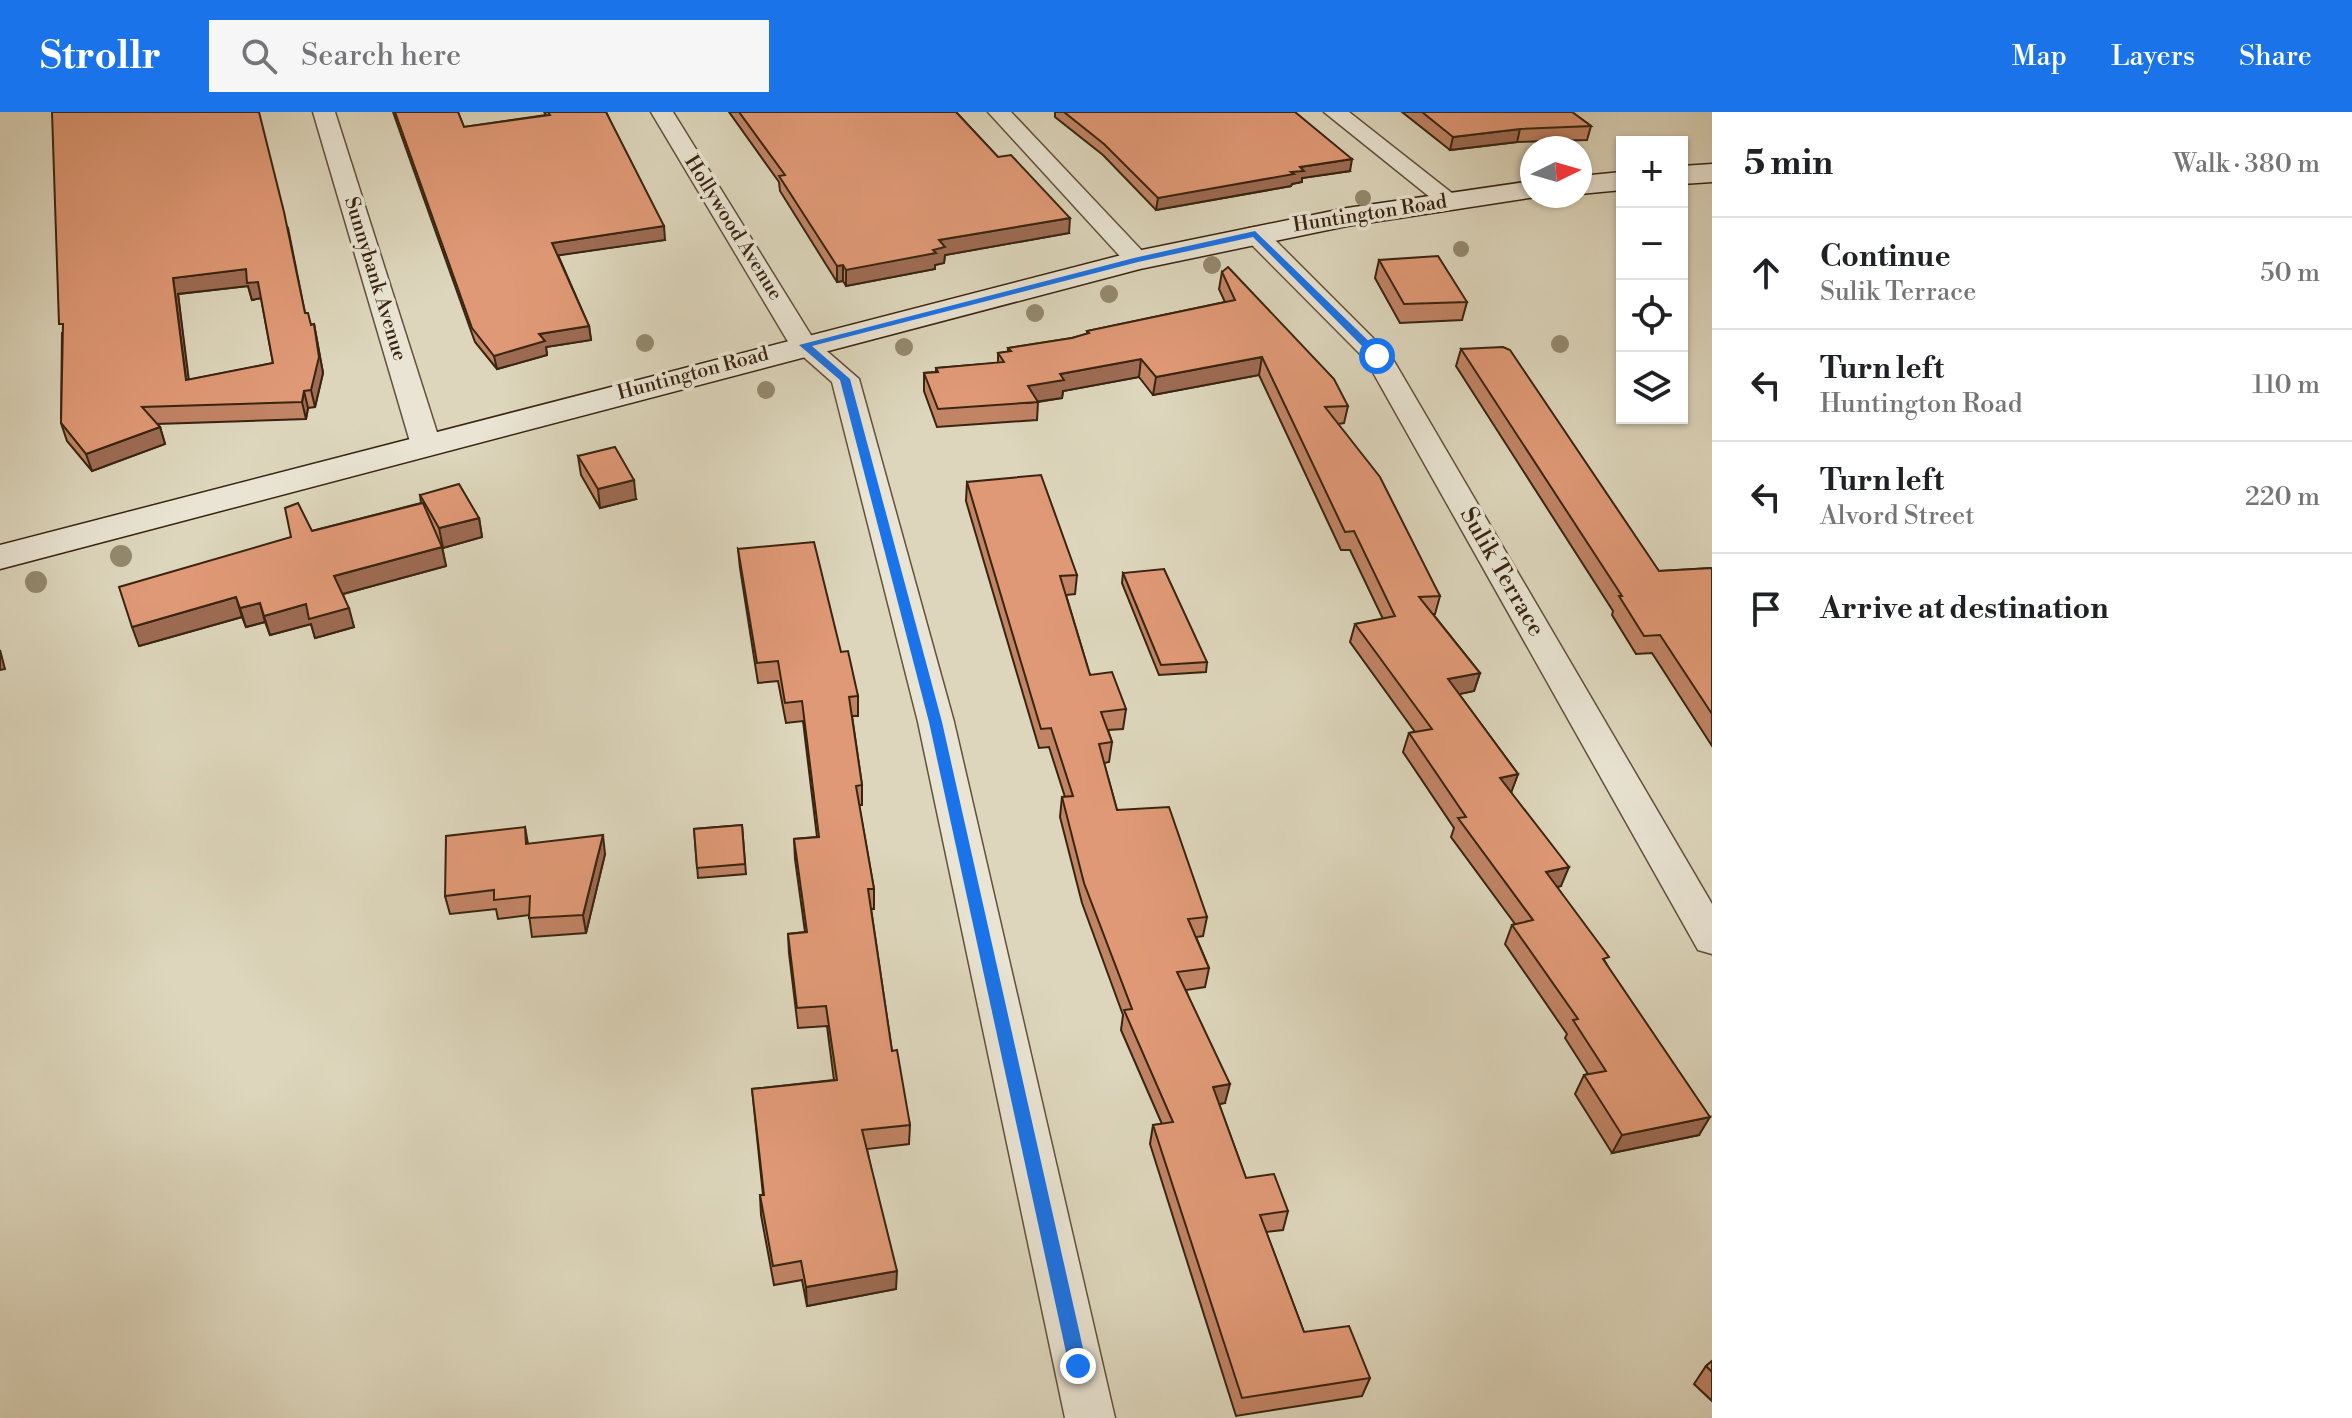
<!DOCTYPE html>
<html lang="en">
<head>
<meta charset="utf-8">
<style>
  body { margin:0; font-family:"Libre Bodoni",serif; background:#f6f6f6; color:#202124 }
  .controls { position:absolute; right:24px; top:24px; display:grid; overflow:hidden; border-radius:0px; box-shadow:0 2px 6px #0004 }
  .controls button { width:72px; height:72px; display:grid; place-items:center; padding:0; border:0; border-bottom:2px solid #e0e0e0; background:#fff; color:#202124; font:40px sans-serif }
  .compass { position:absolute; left:1520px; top:24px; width:72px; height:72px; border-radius:50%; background:#fff; box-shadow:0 2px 6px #0004; rotate:85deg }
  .stop { position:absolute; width:24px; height:24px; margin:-18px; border:6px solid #1a73e8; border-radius:50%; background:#fff }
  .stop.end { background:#1a73e8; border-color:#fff; box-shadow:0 2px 8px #0008 }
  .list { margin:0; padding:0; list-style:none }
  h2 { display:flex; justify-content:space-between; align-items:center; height:104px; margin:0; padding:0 32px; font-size:34px }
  h2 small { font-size:26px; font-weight:400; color:#757577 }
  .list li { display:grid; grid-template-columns:52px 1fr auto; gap:24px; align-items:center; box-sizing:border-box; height:112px; padding:0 32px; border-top:2px solid #e0e0e0 }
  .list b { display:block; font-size:30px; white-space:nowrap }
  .list p { margin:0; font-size:26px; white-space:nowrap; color:#757577 }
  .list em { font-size:26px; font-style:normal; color:#757577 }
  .icon { flex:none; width:44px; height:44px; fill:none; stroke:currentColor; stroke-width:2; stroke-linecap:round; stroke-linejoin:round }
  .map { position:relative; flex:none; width:1712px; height:1306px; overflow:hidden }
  header { display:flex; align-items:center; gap:48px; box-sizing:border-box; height:112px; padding:0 40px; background:#1a73e8; color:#fff }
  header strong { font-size:38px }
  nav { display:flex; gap:44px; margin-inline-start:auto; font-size:28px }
  .search { width:560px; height:72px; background:#f6f6f6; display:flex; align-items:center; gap:20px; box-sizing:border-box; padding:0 28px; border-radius:0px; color:#757577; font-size:30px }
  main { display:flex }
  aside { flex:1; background:#fff }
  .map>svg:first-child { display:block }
</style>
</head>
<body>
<header>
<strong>Strollr</strong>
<div class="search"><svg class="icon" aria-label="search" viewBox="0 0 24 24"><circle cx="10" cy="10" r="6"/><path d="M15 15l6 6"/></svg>Search here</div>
<nav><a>Map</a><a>Layers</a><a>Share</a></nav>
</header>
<main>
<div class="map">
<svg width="1712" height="1306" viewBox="0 0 1712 1306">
  <rect width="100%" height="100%" fill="#ddd6bc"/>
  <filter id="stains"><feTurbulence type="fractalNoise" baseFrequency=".0025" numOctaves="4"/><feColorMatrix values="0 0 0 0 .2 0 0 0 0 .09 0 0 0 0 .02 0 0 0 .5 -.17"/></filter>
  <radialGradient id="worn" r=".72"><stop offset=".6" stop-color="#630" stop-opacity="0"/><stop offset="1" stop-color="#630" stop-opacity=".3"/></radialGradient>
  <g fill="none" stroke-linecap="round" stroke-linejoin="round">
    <g stroke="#62503b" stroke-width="3">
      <g id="minor">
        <polygon points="313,0 335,0 441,333 436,339 416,339 411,333"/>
        <polygon points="651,0 673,0 814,228 859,267 954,610 1115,1306 1065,1306 918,610 832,270 790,233"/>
        <polygon points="988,0 1011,0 1146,143 1150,148 1146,153 1128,153"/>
        <polygon points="1324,0 1349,0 1462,89 1459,94 1441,94"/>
        <polygon points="1255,115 1264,117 1391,244 1712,792 1712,842 1698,838 1366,248 1246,127 1243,122 1246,117"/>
      </g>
    </g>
    <g stroke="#392410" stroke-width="3">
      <g id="secondary">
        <polygon points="1712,52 1712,70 1682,72 1682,54"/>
        <polygon points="1622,60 1622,78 1580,82 1580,64"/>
        <polygon points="1532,69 1532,84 1542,84 1347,114 1140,157 0,457 0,433 1137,139 1347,96"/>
      </g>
    </g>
    <use href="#minor" fill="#e9e4d3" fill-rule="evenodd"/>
    <use href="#secondary" fill="#e9e4d3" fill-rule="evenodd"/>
  </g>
  <g fill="#94896e">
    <circle cx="1363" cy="86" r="8"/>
    <circle cx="1461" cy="137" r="8"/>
    <circle cx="1212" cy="153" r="9"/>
    <circle cx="1109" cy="182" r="9"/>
    <circle cx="1035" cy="201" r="9"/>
    <circle cx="645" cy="231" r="9"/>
    <circle cx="1560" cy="232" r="9"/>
    <circle cx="904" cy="235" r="9"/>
    <circle cx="766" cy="278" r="9"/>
    <circle cx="121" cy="444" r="11"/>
    <circle cx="36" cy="470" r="11"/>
  </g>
  <g fill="#c18465" stroke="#392410" stroke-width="2" fill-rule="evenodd">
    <polygon points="393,0 458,0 464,15 546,3 544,0 606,0 665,128 558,143 589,214 591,228 546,235 547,243 497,257 475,230"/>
    <polygon points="729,0 956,0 1069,121 945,143 944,151 935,153 935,157 846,174 843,169 837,170 780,79 779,70"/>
    <polygon points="1055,0 1295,0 1350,59 1302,66 1302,70 1292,72 1291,74 1156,98 1103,43 1055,5"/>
    <polygon points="1402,0 1572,0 1591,14 1587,28 1517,30 1450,38"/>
    <path d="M288,116l17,85 6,12 3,-1 9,49 -8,34 -7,1 -2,11 -149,5 3,3 5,17 -73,27 -25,-30 -6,-18 1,-90zM248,174l4,14 9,-2 12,65 -85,17 -10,-86z"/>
    <polygon points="1379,148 1467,190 1462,208 1400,211 1375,166"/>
    <polygon points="1222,160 1348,294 1344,311 1338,312 1440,484 1435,502 1433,502 1480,561 1474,579 1459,582 1518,662 1511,680 1561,774 1557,775 1606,851 1699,1023 1612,1041 1575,982 1584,963 1588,962 1565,926 1567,922 1505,832 1512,813 1515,812 1451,725 1454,716 1403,640 1409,621 1415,620 1350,530 1355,512 1383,507 1350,438 1341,438 1259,263 1153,283 1139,265 1063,279 1062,286 1038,290 1037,308 937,315 924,279 924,261 936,260 936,256 998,251 998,241 1008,240 1008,236 1072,226 1087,222 1087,219 1225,190 1219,177"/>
    <polygon points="1461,237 1659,459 1712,456 1712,634 1652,541 1636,542 1612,503 1613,499 1456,254"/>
    <polygon points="578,344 636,387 600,396 581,363"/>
    <polygon points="967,370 1077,463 1075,482 1066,483 1090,563 1126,597 1123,617 1108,618 1112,630 1109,650 1104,651 1117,698 1207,805 1203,824 1196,825 1209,856 1205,875 1186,878 1225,991 1219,992 1246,1066 1288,1099 1283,1118 1266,1120 1304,1220 1370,1266 1362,1284 1236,1304 1150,1032 1153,1013 1162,1012 1121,918 1123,903 1082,791 1060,705 1062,685 1065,685 1049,635 1039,636 966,389"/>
    <polygon points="420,383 479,406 482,425 443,436 442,435 446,454 343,482 354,515 315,526 311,512 270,523 265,510 246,515 242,505 139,534 312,419 421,391"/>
    <polygon points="738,437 841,540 858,584 858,604 852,604 862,673 862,693 859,693 874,777 874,797 871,797 892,939 910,1013 909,1032 867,1037 896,1177 807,1194 802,1168 774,1173 761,1103 760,1083 763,1083 752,977 834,968 827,914 798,916 789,841 788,822 805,820 795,747 794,727 817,725 803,609 786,611 778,569 758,571 740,456"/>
    <polygon points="1123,461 1207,550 1206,560 1159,563 1122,471"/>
    <polygon points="742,713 746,762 698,766 694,717"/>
    <polygon points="525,715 528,732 605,742 586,821 532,825 529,803 498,807 496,797 450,802 445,784"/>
    <polygon points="1712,1249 1712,1289 1694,1272 1706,1254"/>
  </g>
  <g fill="#9d6b53" stroke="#392410" stroke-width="2">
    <polygon points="1520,17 1517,30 1450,38 1453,25"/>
    <polygon points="1352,47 1350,59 1302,66 1302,70 1292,72 1291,74 1156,98 1158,86 1291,60 1300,55"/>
    <polygon points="1070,106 1069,121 945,143 944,151 935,153 935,157 846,174 846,158 939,128"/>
    <polygon points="664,114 665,128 554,144 552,131"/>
    <polygon points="843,153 843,169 837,170 837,154"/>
    <polygon points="246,157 258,170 262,186 252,188 248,174 178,182 191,285 186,268 173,166"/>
    <polygon points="314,212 323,261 315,295 311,278"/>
    <polygon points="589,214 591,228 546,235 547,243 497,257 494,244 539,222"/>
    <polygon points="1262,245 1259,263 1153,283 1156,265"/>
    <polygon points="1141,247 1139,265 1063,279 1062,286 1027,291 1028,274 1060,262"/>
    <polygon points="304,279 308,296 306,307 302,290"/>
    <polygon points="160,315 165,332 92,359 86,342"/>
    <polygon points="634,368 636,387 600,396 598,377"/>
    <polygon points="479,406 482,425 443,436 439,416"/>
    <polygon points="442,435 446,454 339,483 334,464"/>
    <polygon points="236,485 242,505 139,534 132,515"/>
    <polygon points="260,491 265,510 246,515 240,496"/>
    <polygon points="306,492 349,496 354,515 315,526 311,512 270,523 264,504"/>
    <polygon points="0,538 5,557 0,558"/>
    <polygon points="1480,561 1474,579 1442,586 1448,567"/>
    <polygon points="1518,662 1511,681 1500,666"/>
    <polygon points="603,723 605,742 586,821 583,803"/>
    <polygon points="1569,755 1561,774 1539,779 1546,760"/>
    <polygon points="1230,972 1225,991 1209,994 1213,975"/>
    <polygon points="1710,1005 1699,1023 1612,1041 1622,1023"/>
    <polygon points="897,1159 896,1177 807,1194 806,1175"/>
  </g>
  <g fill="#e09976" stroke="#392410" stroke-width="2" fill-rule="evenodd">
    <path d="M52,0h207l25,100 21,101h3l3,12 3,-1 5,33 -8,33 -7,1 -2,11 -160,5 18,20 -74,27 -25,-31 2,-99h-4zM246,157l1,14 11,-1 15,81 -87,17 -13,-102z"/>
    <polygon points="395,0 458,0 464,15 550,3 548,0 606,0 664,114 552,131 589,214 539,222 545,229 494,244 472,216"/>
    <polygon points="739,0 956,0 998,45 1011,43 1070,106 939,128 945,135 933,138 936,141 846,158 843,153 837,154 779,64 785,63"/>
    <polygon points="1064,0 1295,0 1352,47 1300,55 1304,59 1291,60 1294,62 1158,86 1104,32"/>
    <polygon points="1422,0 1572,0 1591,14 1520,17 1453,25"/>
    <polygon points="1438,144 1467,190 1404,192 1379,148"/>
    <polygon points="1228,155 1334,267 1348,294 1325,295 1380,365 1440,484 1419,485 1480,561 1448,567 1518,662 1500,666 1569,755 1546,760 1609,845 1603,847 1710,1005 1622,1023 1584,963 1606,959 1573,908 1578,907 1512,813 1533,808 1458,706 1466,705 1409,621 1432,617 1355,512 1395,504 1354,419 1345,420 1262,245 1156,265 1141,247 1060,262 1064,268 1028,274 1038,290 938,297 924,261 938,260 936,256 1004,250 998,241 1011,239 1008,236 1072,226 1089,221 1087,219 1235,188 1222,160"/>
    <polygon points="1503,235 1510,238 1659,459 1712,456 1712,602 1660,523 1644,524 1619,484 1622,484 1461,237"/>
    <polygon points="615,335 634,368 598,377 578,344"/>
    <polygon points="1041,363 1077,463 1060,464 1090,563 1112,560 1126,597 1101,600 1112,630 1099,632 1117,698 1169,695 1207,805 1188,807 1209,856 1177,860 1230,972 1213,975 1246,1066 1274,1062 1288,1099 1260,1103 1304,1220 1349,1214 1370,1266 1242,1286 1153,1013 1173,1010 1124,898 1132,897 1084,771 1062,685 1073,684 1051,616 1041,617 967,370"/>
    <polygon points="459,372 479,406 439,416 420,383"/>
    <polygon points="298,391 312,419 423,391 442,435 334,464 349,496 309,507 306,492 264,504 260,491 240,496 236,485 132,515 119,475 291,425 285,396"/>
    <polygon points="814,430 841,540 848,539 858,584 849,585 862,673 856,674 874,777 868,777 892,939 897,938 910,1013 862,1018 897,1159 806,1175 801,1149 773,1154 760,1083 764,1083 752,977 837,968 826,894 797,896 788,822 807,820 794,727 819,725 802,589 785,591 778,549 757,551 738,437"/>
    <polygon points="1164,457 1207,550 1161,553 1123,461"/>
    <polygon points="742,713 745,752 697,756 694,717"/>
    <polygon points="525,715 526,732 603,723 583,803 529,806 530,784 494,788 494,778 445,784 446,724"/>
    <polygon points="1712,1249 1712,1260 1706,1254"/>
  </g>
  <polygon fill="#1a73e8" points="1255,119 1381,241 1381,246 1374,246 1253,125 1138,150 812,234 850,267 942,610 1087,1254 1078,1262 1069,1254 929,610 840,268 799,233 1134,146"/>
  <g text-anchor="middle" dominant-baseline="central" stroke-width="7" stroke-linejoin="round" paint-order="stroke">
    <g font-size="20" fill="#392410" stroke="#e9e4d3">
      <text transform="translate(1370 102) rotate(-9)">Huntington Road</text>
      <text transform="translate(733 116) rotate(58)">Hollywood Avenue</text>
      <text transform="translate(375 167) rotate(73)">Sunnybank Avenue</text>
      <text transform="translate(693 262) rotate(-15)">Huntington Road</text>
    </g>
    <g font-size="24" fill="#392410" stroke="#e9e4d3">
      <text transform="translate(1502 460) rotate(60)">Sulik Terrace</text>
    </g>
  </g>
  <rect width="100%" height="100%" filter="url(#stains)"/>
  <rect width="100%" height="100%" fill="url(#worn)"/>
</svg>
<div class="controls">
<button>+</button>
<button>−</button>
<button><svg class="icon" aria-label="locate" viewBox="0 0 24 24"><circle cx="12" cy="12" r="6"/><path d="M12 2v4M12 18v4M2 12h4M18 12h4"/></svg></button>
<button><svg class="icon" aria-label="layers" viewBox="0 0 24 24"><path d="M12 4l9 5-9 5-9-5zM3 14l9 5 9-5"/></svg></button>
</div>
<svg class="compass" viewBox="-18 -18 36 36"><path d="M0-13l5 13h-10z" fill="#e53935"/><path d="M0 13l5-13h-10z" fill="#757577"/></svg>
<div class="stop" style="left:1377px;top:244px"></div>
<div class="stop end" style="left:1078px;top:1254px"></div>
</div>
<aside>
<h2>5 min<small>Walk · 380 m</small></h2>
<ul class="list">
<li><svg class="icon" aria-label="ahead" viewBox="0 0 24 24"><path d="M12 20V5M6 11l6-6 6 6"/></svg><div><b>Continue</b><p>Sulik Terrace</p></div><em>50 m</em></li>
<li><svg class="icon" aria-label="left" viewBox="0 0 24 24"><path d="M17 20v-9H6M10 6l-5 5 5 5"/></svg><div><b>Turn left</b><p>Huntington Road</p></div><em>110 m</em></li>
<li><svg class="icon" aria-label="left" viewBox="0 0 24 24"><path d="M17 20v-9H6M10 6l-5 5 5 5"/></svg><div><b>Turn left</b><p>Alvord Street</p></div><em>220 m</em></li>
<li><svg class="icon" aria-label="arrive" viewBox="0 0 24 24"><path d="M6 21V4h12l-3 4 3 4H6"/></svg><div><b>Arrive at destination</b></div></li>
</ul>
</aside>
</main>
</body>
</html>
